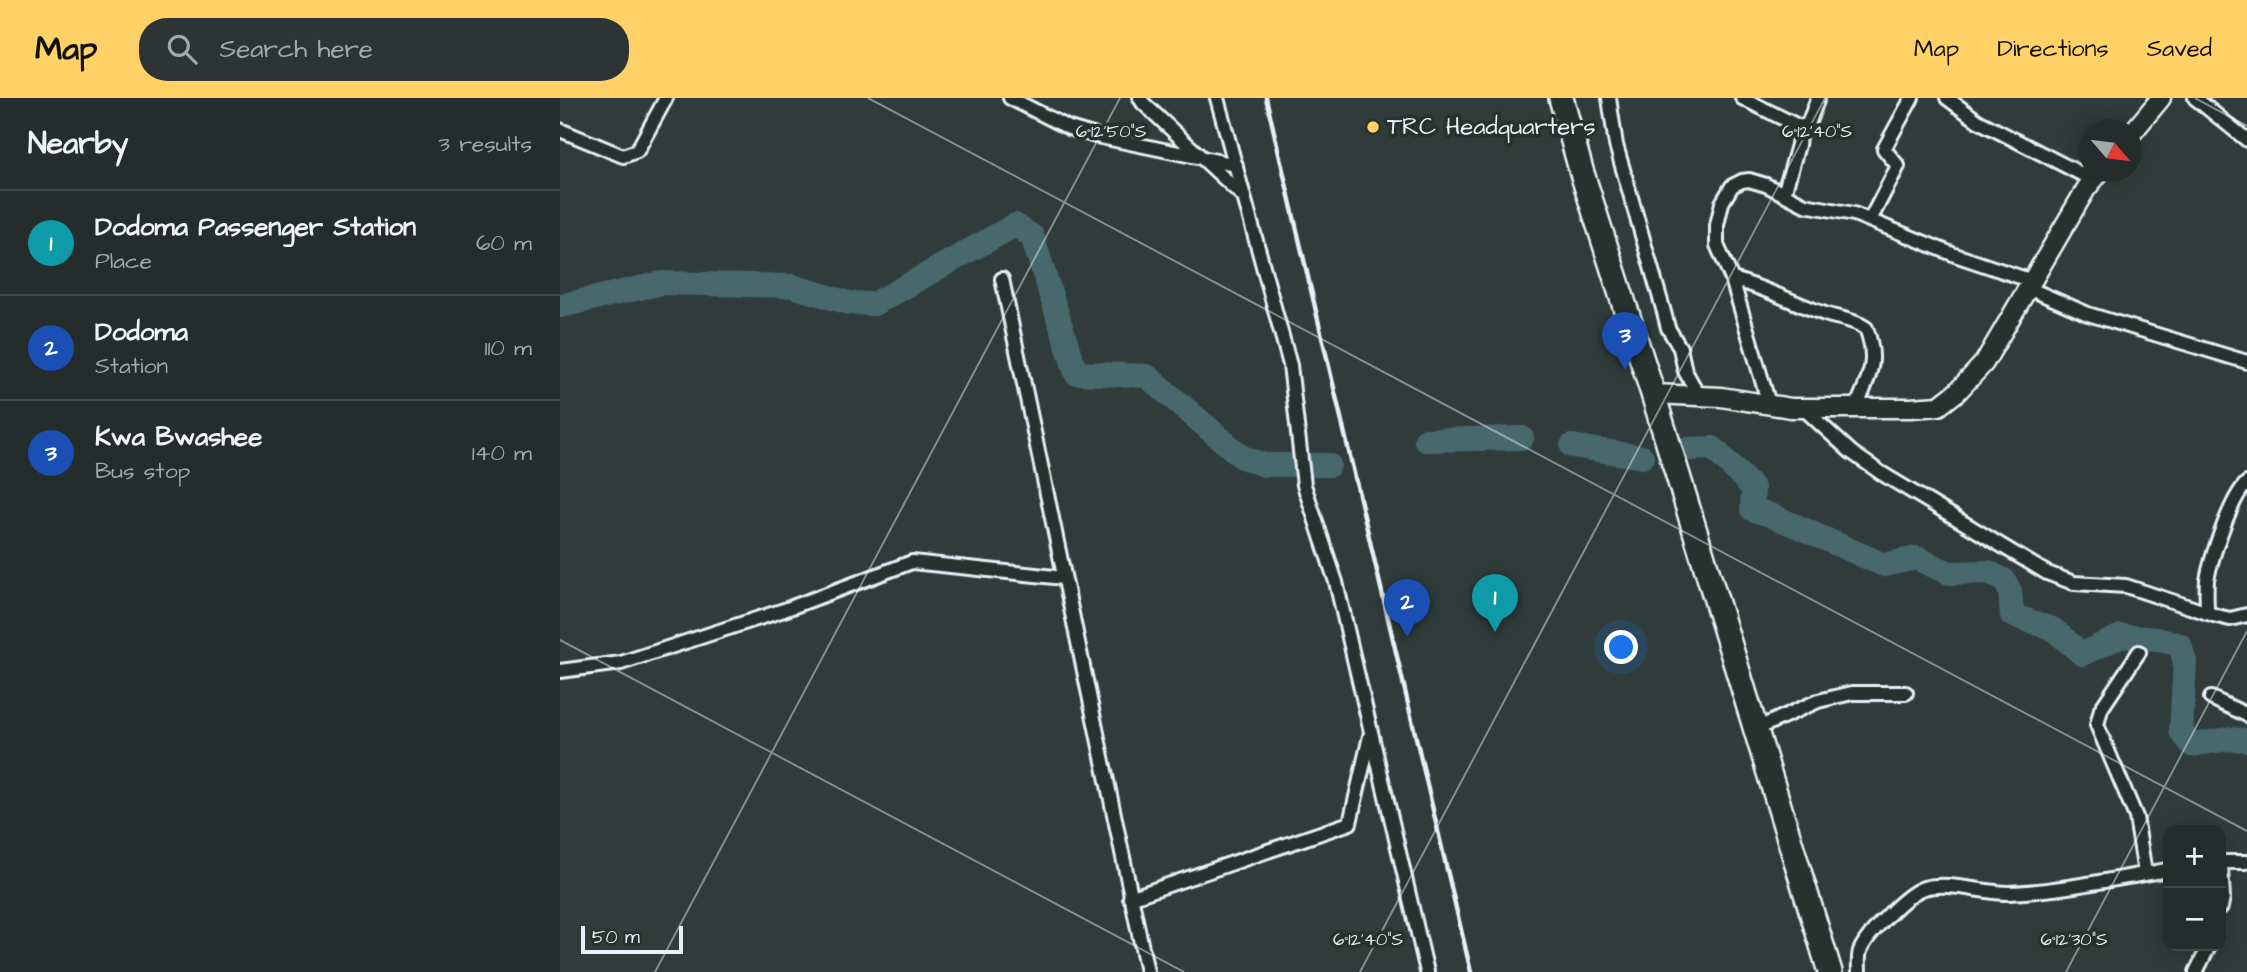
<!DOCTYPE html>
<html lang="en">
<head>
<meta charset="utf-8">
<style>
  body { margin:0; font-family:"Architects Daughter",sans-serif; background:#2c3534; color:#f1f3f6 }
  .controls { position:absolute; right:21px; bottom:21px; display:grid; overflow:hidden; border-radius:14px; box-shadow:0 4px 18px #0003 }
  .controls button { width:63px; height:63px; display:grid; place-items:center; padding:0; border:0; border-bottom:2px solid #414948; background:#242d2c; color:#f1f3f6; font:35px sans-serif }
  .compass { position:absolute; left:1519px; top:21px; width:63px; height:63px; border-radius:50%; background:#242d2c; box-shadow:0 4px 18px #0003; rotate:118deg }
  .scale { position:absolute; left:21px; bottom:18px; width:102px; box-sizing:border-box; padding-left:7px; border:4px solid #e8f1f8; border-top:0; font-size:19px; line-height:24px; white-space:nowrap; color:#e8f1f8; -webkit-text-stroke:5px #26332d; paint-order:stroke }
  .you { position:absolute; left:1062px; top:550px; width:24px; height:24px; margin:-18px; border:5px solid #fff; border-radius:50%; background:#1a73e8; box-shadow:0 0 0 10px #1a73e833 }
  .badge { display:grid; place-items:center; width:46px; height:46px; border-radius:50%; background:#ffd166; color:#fff; font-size:23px; font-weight:700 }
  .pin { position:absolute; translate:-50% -58px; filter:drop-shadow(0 2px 4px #0008) }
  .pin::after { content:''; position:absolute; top:37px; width:24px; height:21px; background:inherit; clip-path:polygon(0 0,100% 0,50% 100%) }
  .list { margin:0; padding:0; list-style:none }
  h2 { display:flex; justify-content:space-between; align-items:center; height:91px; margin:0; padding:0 28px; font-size:30px }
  h2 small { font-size:23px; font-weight:400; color:#a3a8a9 }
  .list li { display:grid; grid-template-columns:46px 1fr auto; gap:21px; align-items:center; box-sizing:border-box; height:105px; padding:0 28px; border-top:2px solid #414948 }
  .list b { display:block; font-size:26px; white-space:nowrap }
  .list p { margin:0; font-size:23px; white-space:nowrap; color:#a3a8a9 }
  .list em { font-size:23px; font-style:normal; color:#a3a8a9 }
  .icon { flex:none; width:38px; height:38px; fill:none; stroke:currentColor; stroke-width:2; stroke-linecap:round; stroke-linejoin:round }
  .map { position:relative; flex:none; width:1687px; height:874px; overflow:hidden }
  header { display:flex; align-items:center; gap:42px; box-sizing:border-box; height:98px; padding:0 35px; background:#ffd166; color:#111 }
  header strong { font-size:33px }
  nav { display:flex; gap:38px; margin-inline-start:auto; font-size:24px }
  .search { width:490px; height:63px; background:#2c3534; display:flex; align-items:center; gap:18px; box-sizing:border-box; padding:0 24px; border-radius:28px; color:#a3a8a9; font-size:26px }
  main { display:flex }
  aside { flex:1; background:#242d2c }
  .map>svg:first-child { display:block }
</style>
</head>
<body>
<header>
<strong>Map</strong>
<div class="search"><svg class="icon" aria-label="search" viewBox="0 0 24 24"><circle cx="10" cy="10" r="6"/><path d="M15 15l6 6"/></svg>Search here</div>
<nav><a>Map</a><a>Directions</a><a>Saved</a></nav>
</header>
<main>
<aside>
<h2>Nearby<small>3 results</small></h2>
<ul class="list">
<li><span class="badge" style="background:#0f9aa8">1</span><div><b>Dodoma Passenger Station</b><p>Place</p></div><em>60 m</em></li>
<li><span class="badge" style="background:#1a4fb4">2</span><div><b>Dodoma</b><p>Station</p></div><em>110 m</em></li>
<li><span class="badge" style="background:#1a4fb4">3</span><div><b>Kwa Bwashee</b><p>Bus stop</p></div><em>140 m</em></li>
</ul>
</aside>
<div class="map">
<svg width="1687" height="874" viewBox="0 0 1687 874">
  <rect width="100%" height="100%" fill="#303c3a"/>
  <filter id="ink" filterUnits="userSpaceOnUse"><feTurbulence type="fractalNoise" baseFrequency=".0143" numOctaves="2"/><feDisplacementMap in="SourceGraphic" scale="14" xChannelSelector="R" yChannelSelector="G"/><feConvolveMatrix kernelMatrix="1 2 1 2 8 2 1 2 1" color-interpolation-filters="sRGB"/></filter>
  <g filter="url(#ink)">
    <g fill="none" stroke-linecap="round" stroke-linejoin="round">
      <g stroke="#47696d" stroke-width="24">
        <polyline points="0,208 102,185 232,188 289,205 314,206 455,127 472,138 516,275 587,278 682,359 704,367 769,367"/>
        <polyline points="866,342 962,340"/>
        <polyline points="1012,348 1082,359"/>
        <polyline points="1127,351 1153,350 1193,390 1192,411 1213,418 1324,467 1356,460 1389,475 1428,474 1444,482 1450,493 1452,517 1493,531 1522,556 1561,538 1596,541 1620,547 1625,564 1621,633 1632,647 1668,641 1687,642"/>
      </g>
      <g stroke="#e8f1f8" stroke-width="18">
        <g id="street">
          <polyline points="450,0 509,30 536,38 676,67"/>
          <polyline points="580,0 583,5 683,98"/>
          <polyline points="657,0 730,267 744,387 776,484 867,874"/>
          <polyline points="1049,0 1056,47 1104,214 1108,230 1120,250 1125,273 1139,298"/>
          <polyline points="1182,0 1240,29 1248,26 1258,0"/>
          <polyline points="1387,0 1418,23 1533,82"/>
          <polyline points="1635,0 1687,42"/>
          <polyline points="0,32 63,58 77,53 106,0"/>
          <polyline points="1224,96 1238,47 1240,29"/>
          <polyline points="1310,122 1338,68 1324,51 1352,0"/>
          <polyline points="442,181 587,874"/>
          <path d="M1172,181c32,8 61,24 93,35 15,5 27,5 41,14 13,34 3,48 -10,80"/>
          <polyline points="1468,190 1528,216 1687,264"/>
          <polyline points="1209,306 1172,181 1157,147 1157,127 1162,105 1172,88 1182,83 1189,82 1206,87 1245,107 1294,116 1395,157 1472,183"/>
          <polyline points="1243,310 1291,354 1321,375 1487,475 1514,485 1566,488 1657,518 1670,521 1687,517"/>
          <path d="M1647,515c0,-10 -1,-22 0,-33 4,-22 24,-83 40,-97"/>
          <polyline points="1579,554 1541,611 1537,627 1576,719 1585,775"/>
          <polyline points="0,573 61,565 224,512 352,464 504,480"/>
          <polyline points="1651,600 1687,617"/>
          <polyline points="1196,631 1258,603 1292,595 1346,595"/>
          <polyline points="1661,764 1687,764"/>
          <polyline points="1661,769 1663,799 1661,809"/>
          <polyline points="570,800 790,725 810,638"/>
          <path d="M1299,874c0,-6 -1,-15 1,-21 7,-17 47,-58 64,-63 24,-7 59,5 85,5 51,-2 109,-15 159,-23"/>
          <polyline points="1636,874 1649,848"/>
        </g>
      </g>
      <g stroke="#e8f1f8" stroke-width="23">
        <g id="secondary">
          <polyline points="1572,35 1601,0"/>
          <polyline points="1093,296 1161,299 1231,310 1350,310 1379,308 1397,294 1424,265 1526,91 1540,74"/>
        </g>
      </g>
      <g stroke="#e8f1f8" stroke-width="28">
        <polyline id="highway" points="1001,0 1021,72 1093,296 1270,874"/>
      </g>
      <use href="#street" stroke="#26332d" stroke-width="12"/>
      <use href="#secondary" stroke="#26332d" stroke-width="18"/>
      <use href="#highway" stroke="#26332d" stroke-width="23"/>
      <polyline stroke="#e8f1f8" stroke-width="4.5" points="706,0 911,874"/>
    </g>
  </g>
  <path fill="none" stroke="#e8f1f8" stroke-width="2" stroke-opacity="0.45" d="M308,0l1379,733M1635,0l52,28M0,542l624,332M95,874l465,-874M800,874l465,-874M1506,874l181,-341"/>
  <circle fill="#ffd166" stroke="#26332d" stroke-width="2.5" cx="813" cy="29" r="7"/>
  <g text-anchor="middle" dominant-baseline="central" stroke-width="7" stroke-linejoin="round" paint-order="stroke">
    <g font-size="24" fill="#e8f1f8" stroke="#26332d" text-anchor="start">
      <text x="827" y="29">TRC Headquarters</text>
    </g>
  </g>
  <g font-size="18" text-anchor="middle" fill="#e8f1f8" stroke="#26332d" stroke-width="7" stroke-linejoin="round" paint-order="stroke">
    <text x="551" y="39">6°12'50"S</text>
    <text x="1257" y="39">6°12'40"S</text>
    <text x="808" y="847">6°12'40"S</text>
    <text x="1514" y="847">6°12'30"S</text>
  </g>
</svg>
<div class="controls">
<button>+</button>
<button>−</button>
</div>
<svg class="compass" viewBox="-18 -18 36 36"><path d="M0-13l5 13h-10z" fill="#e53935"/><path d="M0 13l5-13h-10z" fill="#a3a8a9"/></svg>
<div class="scale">50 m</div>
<div class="you"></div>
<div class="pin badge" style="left:935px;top:534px;background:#0f9aa8">1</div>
<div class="pin badge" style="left:847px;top:539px;background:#1a4fb4">2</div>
<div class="pin badge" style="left:1065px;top:272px;background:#1a4fb4">3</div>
</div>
</main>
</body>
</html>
